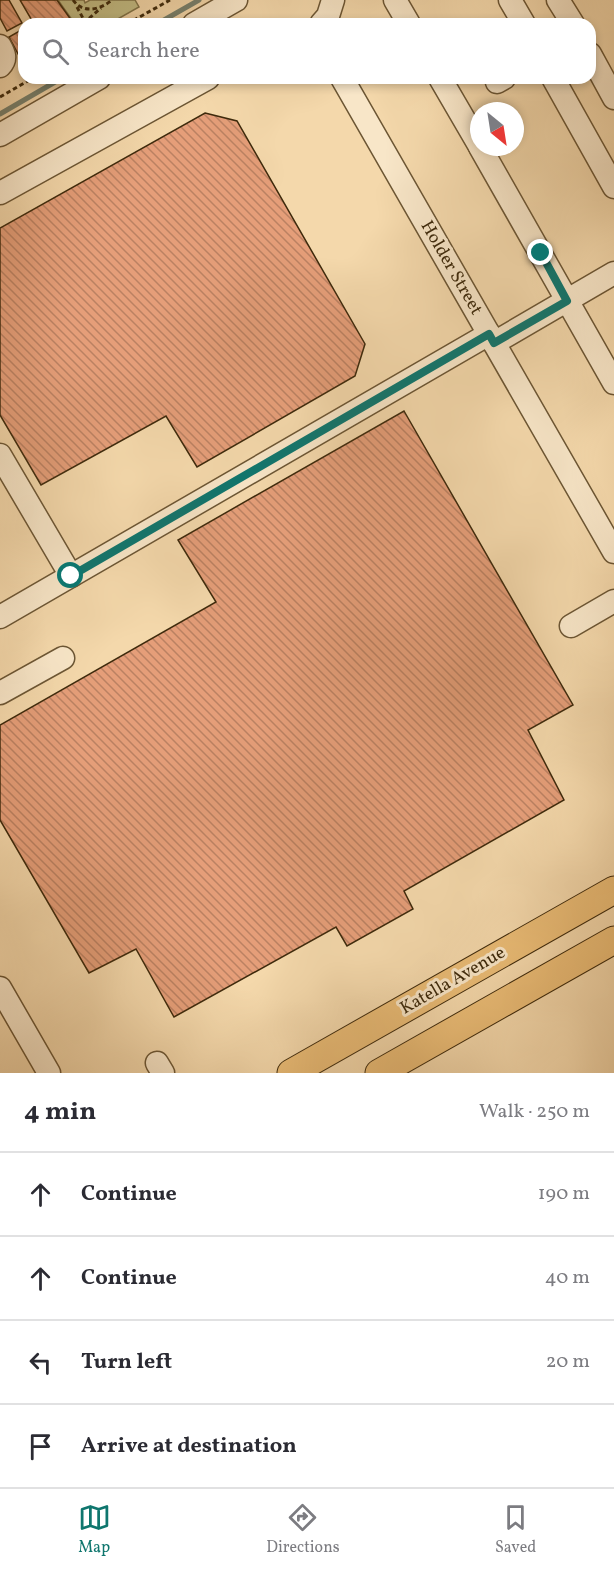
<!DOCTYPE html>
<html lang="en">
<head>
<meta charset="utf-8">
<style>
  body { margin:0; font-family:Vollkorn,serif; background:#f7f7f7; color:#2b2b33 }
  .compass { position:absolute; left:470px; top:102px; width:54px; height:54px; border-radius:50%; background:#fff; box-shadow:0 3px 9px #0003; rotate:150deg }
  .stop { position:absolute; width:18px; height:18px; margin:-14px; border:4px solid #0f766e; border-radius:50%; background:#fff }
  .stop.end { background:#0f766e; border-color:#fff; box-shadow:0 2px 6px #0008 }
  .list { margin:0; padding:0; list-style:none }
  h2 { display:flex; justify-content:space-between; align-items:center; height:78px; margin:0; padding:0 24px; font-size:26px }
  h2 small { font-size:20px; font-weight:400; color:#7c7c81 }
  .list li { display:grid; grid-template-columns:39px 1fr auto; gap:18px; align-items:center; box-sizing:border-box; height:84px; padding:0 24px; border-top:2px solid #e1e1e2 }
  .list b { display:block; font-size:22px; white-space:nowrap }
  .list em { font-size:20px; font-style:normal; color:#7c7c81 }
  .icon { flex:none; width:33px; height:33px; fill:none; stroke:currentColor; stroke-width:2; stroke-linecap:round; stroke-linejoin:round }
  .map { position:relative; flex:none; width:614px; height:1073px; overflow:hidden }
  .search { position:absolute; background:#fff; box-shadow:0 3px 9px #0003; left:18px; right:18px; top:18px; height:66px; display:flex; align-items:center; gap:15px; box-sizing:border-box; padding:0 21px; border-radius:18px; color:#7c7c81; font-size:22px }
  .sheet { height:414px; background:#fff }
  nav { display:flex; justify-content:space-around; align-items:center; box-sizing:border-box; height:84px; border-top:2px solid #e1e1e2; background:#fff; font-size:16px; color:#7c7c81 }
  nav a { display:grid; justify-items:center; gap:3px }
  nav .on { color:#0f766e }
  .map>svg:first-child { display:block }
</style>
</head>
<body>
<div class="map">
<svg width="614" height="1073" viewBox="0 0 614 1073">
  <defs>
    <pattern id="building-back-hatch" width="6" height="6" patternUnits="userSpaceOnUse" patternTransform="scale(1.5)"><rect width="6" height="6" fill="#e59e79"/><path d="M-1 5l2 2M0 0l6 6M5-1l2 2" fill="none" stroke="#bb8162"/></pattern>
  </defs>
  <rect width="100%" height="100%" fill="#f4d8ab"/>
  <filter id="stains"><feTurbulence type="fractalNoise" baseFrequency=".00333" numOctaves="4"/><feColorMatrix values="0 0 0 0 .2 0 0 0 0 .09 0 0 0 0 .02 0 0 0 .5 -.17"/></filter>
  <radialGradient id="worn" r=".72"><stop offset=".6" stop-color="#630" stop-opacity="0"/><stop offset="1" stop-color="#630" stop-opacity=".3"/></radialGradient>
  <polygon fill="#c2bc84" stroke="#807348" stroke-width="1.5" points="58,0 84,0 85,3 90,0 135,0 139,7 109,24 75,24"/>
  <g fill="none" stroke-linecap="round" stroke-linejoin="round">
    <g stroke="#76806d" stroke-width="5">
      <polyline points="157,24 199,0"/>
      <polyline points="0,114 62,78"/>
    </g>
  </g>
  <g fill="url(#building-back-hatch)" stroke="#3e2a0c" stroke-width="1.5">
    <polygon points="0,0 9,0 22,23 7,31 0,18"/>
    <polygon points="20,0 57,0 74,24 34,24"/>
    <polygon points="23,29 24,31 24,65 9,37"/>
    <polygon points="205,113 237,121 365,344 355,376 197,467 166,416 41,485 0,415 0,228"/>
    <polygon points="404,411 573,705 528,730 564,800 404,891 413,909 347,946 336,927 174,1017 136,949 89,973 0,820 0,725 216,602 178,540"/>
  </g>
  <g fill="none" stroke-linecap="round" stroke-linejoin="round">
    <g stroke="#6c5634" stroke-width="25">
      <g id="minor">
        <polyline points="395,0 409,24"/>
        <polyline points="510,0 524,24"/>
        <polyline points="558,0 573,24"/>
        <polyline points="194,24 236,0"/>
        <polyline points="321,24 328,16 333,0"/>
        <path d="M0,46c4,7 7,13 0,20"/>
        <polyline points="590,54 614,98"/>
        <polyline points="342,78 614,552"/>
        <polyline points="440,78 479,145"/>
        <polyline points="553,78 614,187"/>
        <polyline points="497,82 504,78"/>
        <polyline points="0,135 99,78"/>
        <polyline points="480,147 614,383"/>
        <polyline points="0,193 208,78"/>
        <polyline points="494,343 614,273"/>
        <polyline points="0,455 71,576"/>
        <polyline points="0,617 489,334"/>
        <polyline points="571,626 614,601"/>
        <polyline points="0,693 63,658"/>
        <polyline points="0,988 49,1073"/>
        <polyline points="157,1063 163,1073"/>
      </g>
    </g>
    <g stroke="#3e2a0c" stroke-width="29">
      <g id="major">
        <polyline points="291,1073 614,890"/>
        <polyline points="379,1073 614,940"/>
      </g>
    </g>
    <g stroke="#3e2a0c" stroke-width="3" stroke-dasharray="4.5 3" stroke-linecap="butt">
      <path d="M73,0c10,14 27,10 39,0"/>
      <polyline points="77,7 85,22 101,8"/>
      <polyline points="127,24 170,0"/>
      <polyline points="0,97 33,78"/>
    </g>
    <use href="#minor" stroke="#f8e6c8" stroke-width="22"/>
    <use href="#major" stroke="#eabc76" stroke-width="27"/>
  </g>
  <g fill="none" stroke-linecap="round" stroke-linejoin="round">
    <polyline stroke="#0f766e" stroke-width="8" points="71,576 489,334 494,343 567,301 541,253"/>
  </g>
  <g text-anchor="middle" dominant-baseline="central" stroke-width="6" stroke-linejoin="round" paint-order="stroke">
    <g font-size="18" fill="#3e2a0c" stroke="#f8e6c8">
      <text transform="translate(451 268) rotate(60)">Holder Street</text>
      <text transform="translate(453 981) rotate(-30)">Katella Avenue</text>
    </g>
  </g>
  <rect width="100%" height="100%" filter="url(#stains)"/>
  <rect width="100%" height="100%" fill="url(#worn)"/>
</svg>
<svg class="compass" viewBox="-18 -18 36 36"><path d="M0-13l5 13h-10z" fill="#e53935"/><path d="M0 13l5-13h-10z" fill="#7c7c81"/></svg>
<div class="stop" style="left:71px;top:576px"></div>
<div class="stop end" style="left:541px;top:253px"></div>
<div class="search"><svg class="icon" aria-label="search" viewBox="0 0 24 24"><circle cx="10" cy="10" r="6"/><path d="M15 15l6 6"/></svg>Search here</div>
</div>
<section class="sheet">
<h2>4 min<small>Walk · 250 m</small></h2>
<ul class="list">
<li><svg class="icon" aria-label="ahead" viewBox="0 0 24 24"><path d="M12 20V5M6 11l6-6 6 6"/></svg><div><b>Continue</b></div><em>190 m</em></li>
<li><svg class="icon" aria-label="ahead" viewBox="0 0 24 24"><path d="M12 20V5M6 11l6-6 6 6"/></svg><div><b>Continue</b></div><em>40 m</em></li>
<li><svg class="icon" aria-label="left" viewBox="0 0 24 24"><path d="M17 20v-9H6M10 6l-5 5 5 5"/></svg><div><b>Turn left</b></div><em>20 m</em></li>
<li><svg class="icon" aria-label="arrive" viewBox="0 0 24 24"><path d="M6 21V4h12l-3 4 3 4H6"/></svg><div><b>Arrive at destination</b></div></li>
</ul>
</section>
<nav>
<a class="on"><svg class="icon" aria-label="map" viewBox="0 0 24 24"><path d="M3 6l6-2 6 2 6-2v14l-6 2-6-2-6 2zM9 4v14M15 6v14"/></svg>Map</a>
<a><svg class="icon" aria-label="directions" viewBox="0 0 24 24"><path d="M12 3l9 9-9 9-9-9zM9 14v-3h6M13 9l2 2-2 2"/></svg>Directions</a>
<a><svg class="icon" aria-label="saved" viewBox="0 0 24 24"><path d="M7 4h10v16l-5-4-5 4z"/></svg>Saved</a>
</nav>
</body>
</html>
